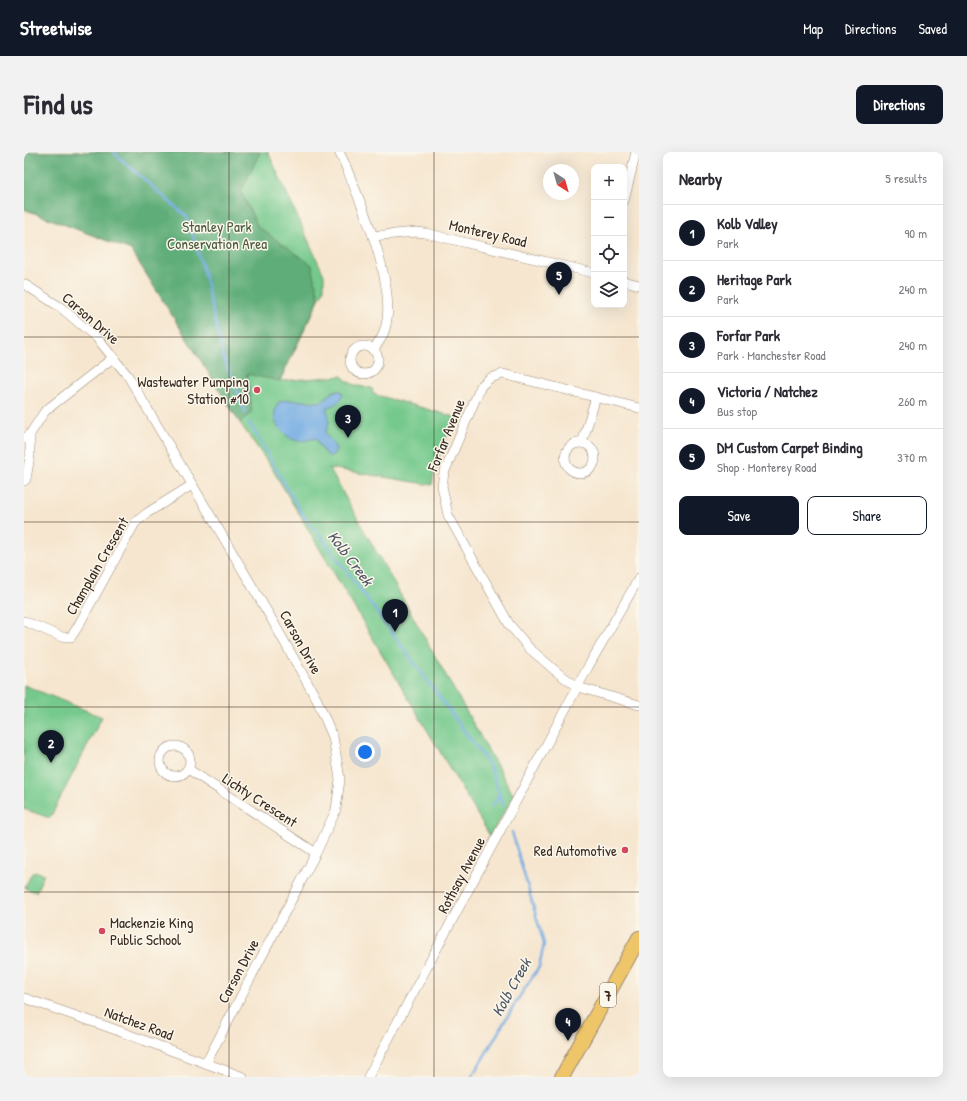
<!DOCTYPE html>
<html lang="en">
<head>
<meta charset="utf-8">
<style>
  body { margin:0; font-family:"Patrick Hand",sans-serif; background:#f2f2f3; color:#2b2b33 }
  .controls { position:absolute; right:12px; top:12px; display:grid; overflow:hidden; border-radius:8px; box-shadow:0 4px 16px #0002 }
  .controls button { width:36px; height:36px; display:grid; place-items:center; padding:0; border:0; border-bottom:1px solid #e1e1e2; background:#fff; color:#2b2b33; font:20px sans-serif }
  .compass { position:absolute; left:519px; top:12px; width:36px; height:36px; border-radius:50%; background:#fff; box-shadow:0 4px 16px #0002; rotate:143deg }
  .you { position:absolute; left:341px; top:600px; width:14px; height:14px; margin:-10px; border:3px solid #fff; border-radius:50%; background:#1a73e8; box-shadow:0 0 0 6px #1a73e833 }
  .badge { display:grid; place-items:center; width:26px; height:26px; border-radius:50%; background:#111827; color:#fff; font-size:13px; font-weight:700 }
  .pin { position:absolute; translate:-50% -33px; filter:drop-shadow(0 1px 2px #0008) }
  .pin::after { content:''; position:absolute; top:21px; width:14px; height:12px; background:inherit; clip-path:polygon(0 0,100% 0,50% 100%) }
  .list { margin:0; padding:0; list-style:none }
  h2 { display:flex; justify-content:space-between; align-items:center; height:52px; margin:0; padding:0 16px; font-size:17px }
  h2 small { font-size:13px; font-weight:400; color:#7c7c81 }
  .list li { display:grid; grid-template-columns:26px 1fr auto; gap:12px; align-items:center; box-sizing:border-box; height:56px; padding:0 16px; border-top:1px solid #e1e1e2 }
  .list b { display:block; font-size:15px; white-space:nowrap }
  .list p { margin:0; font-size:13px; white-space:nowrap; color:#7c7c81 }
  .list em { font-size:13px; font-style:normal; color:#7c7c81 }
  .actions { display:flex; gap:8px; padding:12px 16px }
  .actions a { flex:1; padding:9px 0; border:1px solid #111827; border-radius:8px; text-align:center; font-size:14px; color:#111827 }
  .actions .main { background:#111827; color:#fff }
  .icon { flex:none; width:22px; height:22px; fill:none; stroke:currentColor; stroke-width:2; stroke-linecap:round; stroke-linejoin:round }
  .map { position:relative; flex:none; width:615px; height:925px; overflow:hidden; border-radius:8px }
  header { display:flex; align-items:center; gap:24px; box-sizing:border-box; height:56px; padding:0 20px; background:#111827; color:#fff }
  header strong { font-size:19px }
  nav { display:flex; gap:22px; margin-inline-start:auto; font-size:14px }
  .intro { display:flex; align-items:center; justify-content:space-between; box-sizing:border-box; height:96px; padding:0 24px }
  h1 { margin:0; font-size:28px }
  .button { padding:10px 18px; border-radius:8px; background:#111827; color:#fff; font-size:14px; font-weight:700 }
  main { display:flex; gap:24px; padding:0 24px }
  aside { flex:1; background:#fff; border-radius:8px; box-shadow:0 4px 16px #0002 }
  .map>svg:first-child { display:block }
</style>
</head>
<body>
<header>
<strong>Streetwise</strong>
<nav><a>Map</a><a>Directions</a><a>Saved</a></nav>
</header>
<div class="intro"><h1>Find us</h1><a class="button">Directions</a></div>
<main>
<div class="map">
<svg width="615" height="925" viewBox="0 0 615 925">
  <rect width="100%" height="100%" fill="#fbf7ec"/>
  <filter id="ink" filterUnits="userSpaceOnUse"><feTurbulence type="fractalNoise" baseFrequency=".025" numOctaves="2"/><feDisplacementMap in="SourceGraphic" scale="8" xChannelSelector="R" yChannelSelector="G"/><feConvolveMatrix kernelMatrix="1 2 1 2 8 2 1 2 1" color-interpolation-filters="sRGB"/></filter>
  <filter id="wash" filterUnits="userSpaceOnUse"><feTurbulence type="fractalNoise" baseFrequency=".012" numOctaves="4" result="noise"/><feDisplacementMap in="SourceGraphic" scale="16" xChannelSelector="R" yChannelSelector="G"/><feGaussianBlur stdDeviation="0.9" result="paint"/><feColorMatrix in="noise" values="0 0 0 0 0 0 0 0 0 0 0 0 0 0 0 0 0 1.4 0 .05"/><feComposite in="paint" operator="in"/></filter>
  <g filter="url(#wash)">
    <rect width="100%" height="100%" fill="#f6e6cf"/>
    <g fill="#74c98c" stroke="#587a55">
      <path d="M0,0h244l56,123v14l-44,92 62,-5c8,9 17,11 30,12l1,6 82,23c-10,23 -20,44 -23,68l-103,-17 185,328 -24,40 -219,-369 -31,-44 -109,-173 -107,-41z"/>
      <polygon points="0,533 78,565 26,666 0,657"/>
      <polygon points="13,720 20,722 12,740 2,737 1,735 8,721"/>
    </g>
    <polygon fill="#5fad78" stroke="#4d6c4b" points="0,0 236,0 217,40 234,75 288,113 295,147 255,229 223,222 228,259 216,271 107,98 0,57"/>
    <path fill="#73ace2" stroke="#576b80" d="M313,238l4,1 2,3c-2,9 -10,11 -17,14 4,9 4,16 -1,25l11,15c-5,20 -17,-3 -20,-10 -7,2 -16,4 -22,2 -7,-3 -18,-13 -19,-20 -2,-6 1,-13 4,-18l7,-2 35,2 10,-9z"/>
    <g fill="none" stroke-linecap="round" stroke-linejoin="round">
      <g stroke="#73ace2" stroke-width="2.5">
        <polyline points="89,0 163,65 179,117 199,204 222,262"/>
        <polyline points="225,270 278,362 299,387 466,614 479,653"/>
        <polyline points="468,654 475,643"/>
        <polyline points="448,925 492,850 515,815 520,792 488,680"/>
      </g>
    </g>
  </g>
  <g filter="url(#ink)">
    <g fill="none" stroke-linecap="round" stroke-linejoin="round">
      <g stroke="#988876" stroke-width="10">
        <g id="minor">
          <path d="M315,0l5,10c17,41 54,124 41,167 -2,8 -7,15 -12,21"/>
          <polyline points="600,49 612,0"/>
          <polyline points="349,84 392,80 401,81 570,121"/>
          <polyline points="600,129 615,133"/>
          <polyline points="0,132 36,155 73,186 104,224 247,466 293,548 309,585 316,627 312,658 292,701 182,911"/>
          <circle cx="340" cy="208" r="14"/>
          <polyline points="615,256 479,222 466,226 457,234 420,321 418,334 424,363 485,472 505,496 534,521 554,535 615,553"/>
          <polyline points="0,287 6,282 21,259 90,205"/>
          <circle cx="556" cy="306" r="15"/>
          <polyline points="558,291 572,245"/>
          <polyline points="0,329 2,327 6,304 6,282"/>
          <polyline points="0,469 38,485 47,485 53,476 111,371 123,361 168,333"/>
          <circle cx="151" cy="609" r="15"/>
          <polyline points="164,617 292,701"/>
          <polyline points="0,846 84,875 219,925"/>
          <polyline points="344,925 564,515 615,426"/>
        </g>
      </g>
      <g stroke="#988876" stroke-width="16">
        <polyline id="primary" points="538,925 615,786"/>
      </g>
      <use href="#minor" stroke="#fff" stroke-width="9"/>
      <use href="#primary" stroke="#eec569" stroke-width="14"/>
    </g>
  </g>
  <path fill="none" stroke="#3b2a1e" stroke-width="1" stroke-opacity="0.55" d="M205,0v925M410,0v925M0,185h615M0,370h615M0,555h615M0,740h615"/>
  <g fill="#d1495b" stroke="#fbf7ec" stroke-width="1.5">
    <circle cx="233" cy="238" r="4"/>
    <circle cx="601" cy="698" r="4"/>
    <circle cx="78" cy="779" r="4"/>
  </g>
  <g text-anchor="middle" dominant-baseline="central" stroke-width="3" stroke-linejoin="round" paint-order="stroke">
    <rect fill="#fbf7ec" stroke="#75685c" stroke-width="1" x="576" y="831" width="16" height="24" rx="3"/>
    <g font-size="14" font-weight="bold" fill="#3b2a1e">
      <text x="584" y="843">7</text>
    </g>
    <g font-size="15" fill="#4c5a3f" stroke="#fbf7ec">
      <text x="193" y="74">Stanley Park<tspan x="193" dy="17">Conservation Area</tspan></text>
    </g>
    <g font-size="15" fill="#3b2a1e" stroke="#fbf7ec">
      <text transform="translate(464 81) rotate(13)">Monterey Road</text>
      <text transform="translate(67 166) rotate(41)">Carson Drive</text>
      <text transform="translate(422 283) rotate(-68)">Forfar Avenue</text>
      <text transform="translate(73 414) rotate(-60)">Champlain Crescent</text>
      <text transform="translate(277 490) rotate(61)">Carson Drive</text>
      <text transform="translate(236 648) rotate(33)">Lichty Crescent</text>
      <text transform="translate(437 723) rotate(-62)">Rothsay Avenue</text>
      <text transform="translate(214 819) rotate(-62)">Carson Drive</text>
      <text transform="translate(115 871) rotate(20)">Natchez Road</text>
    </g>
    <g font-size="15" fill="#3b2a1e" stroke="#fbf7ec" text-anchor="end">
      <text x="225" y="229">Wastewater Pumping<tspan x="225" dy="17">Station #10</tspan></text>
      <text x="593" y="698">Red Automotive</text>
      <text x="86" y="770" text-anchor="start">Mackenzie King<tspan x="86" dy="17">Public School</tspan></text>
    </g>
    <g font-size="16" font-style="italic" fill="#4f5863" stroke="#fbf7ec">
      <text transform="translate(327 406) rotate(53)">Kolb Creek</text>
      <text transform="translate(487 835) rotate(-61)">Kolb Creek</text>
    </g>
  </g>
</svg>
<div class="controls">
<button>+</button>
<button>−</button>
<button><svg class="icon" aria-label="locate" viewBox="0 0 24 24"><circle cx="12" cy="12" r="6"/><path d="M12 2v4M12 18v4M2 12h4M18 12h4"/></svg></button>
<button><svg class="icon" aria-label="layers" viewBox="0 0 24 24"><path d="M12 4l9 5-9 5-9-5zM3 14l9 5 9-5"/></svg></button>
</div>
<svg class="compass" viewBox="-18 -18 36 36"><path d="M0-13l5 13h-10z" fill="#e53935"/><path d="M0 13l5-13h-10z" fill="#7c7c81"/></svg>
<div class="you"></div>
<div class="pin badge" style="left:371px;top:480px">1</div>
<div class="pin badge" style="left:27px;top:611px">2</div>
<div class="pin badge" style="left:324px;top:286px">3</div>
<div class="pin badge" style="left:544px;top:889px">4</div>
<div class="pin badge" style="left:535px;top:143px">5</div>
</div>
<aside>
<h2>Nearby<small>5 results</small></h2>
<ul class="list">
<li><span class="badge">1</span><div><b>Kolb Valley</b><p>Park</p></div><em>90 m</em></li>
<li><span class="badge">2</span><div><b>Heritage Park</b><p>Park</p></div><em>240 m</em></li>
<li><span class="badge">3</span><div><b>Forfar Park</b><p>Park · Manchester Road</p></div><em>240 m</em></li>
<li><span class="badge">4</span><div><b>Victoria / Natchez</b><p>Bus stop</p></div><em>260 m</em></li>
<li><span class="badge">5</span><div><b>DM Custom Carpet Binding</b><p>Shop · Monterey Road</p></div><em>370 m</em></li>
</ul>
<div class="actions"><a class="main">Save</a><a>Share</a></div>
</aside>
</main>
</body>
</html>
